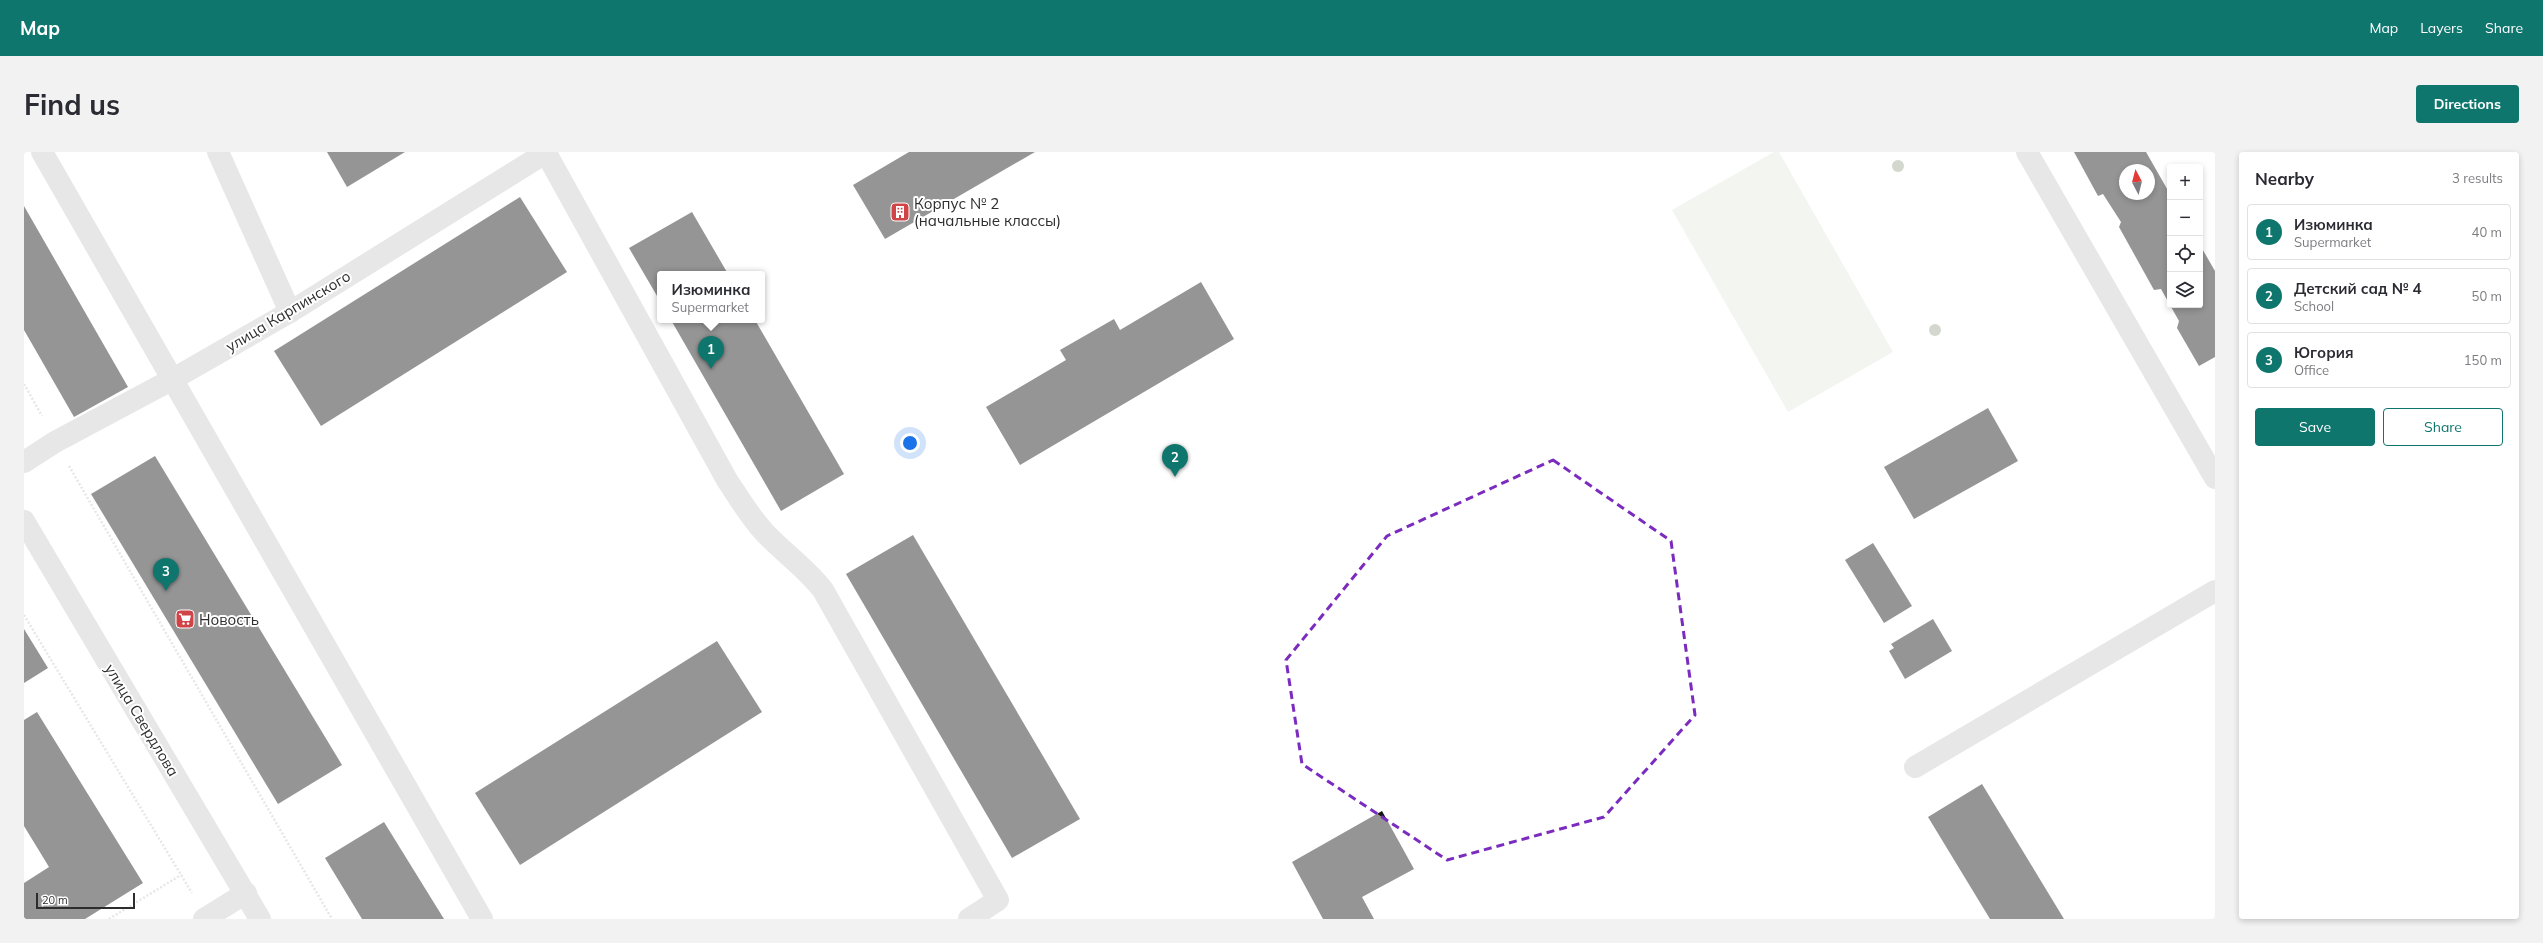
<!DOCTYPE html>
<html lang="en">
<head>
<meta charset="utf-8">
<style>
  body { margin:0; font-family:Mulish,sans-serif; background:#f2f2f3; color:#2b2b33 }
  .controls { position:absolute; right:12px; top:12px; display:grid; overflow:hidden; border-radius:4px; box-shadow:0 2px 6px #0003 }
  .controls button { width:36px; height:36px; display:grid; place-items:center; padding:0; border:0; border-bottom:1px solid #e1e1e2; background:#fff; color:#2b2b33; font:20px sans-serif }
  .compass { position:absolute; left:2095px; top:12px; width:36px; height:36px; border-radius:50%; background:#fff; box-shadow:0 2px 6px #0003; rotate:353deg }
  .scale { position:absolute; left:12px; bottom:10px; width:99px; box-sizing:border-box; padding-left:4px; border:2px solid #2d2d2d; border-top:0; font-size:11px; line-height:14px; white-space:nowrap; color:#2d2d2d; -webkit-text-stroke:3px #fff; paint-order:stroke }
  .you { position:absolute; left:886px; top:291px; width:14px; height:14px; margin:-10px; border:3px solid #fff; border-radius:50%; background:#1a73e8; box-shadow:0 0 0 6px #1a73e833 }
  .badge { display:grid; place-items:center; width:26px; height:26px; border-radius:50%; background:#0f766e; color:#fff; font-size:13px; font-weight:700 }
  .pin { position:absolute; translate:-50% -33px; filter:drop-shadow(0 1px 2px #0008) }
  .pin::after { content:''; position:absolute; top:21px; width:14px; height:12px; background:inherit; clip-path:polygon(0 0,100% 0,50% 100%) }
  .popup { position:absolute; left:633px; top:119px; width:108px; height:52px; box-sizing:border-box; display:grid; place-content:center; border-radius:4px; background:#fff; filter:drop-shadow(0 1px 3px #0005); font-size:13px; white-space:nowrap; color:#7c7c81 }
  .popup b { font-size:15px; color:#2b2b33 }
  .popup::after { content:''; position:absolute; left:50%; top:100%; margin-left:-8px; border:8px solid transparent; border-top-color:#fff }
  .list { margin:0; padding:0; list-style:none }
  h2 { display:flex; justify-content:space-between; align-items:center; height:52px; margin:0; padding:0 16px; font-size:17px }
  h2 small { font-size:13px; font-weight:400; color:#7c7c81 }
  .list li { display:grid; grid-template-columns:26px 1fr auto; gap:12px; align-items:center; box-sizing:border-box; height:56px; margin:0 8px 8px; padding:0 8px; border:1px solid #e1e1e2; border-radius:4px }
  .list b { display:block; font-size:15px; white-space:nowrap }
  .list p { margin:0; font-size:13px; white-space:nowrap; color:#7c7c81 }
  .list em { font-size:13px; font-style:normal; color:#7c7c81 }
  .actions { display:flex; gap:8px; padding:12px 16px }
  .actions a { flex:1; padding:9px 0; border:1px solid #0f766e; border-radius:4px; text-align:center; font-size:14px; color:#0f766e }
  .actions .main { background:#0f766e; color:#fff }
  .icon { flex:none; width:22px; height:22px; fill:none; stroke:currentColor; stroke-width:2; stroke-linecap:round; stroke-linejoin:round }
  .map { position:relative; flex:none; width:2191px; height:767px; overflow:hidden; border-radius:4px }
  header { display:flex; align-items:center; gap:24px; box-sizing:border-box; height:56px; padding:0 20px; background:#0f766e; color:#fff }
  header strong { font-size:19px }
  nav { display:flex; gap:22px; margin-inline-start:auto; font-size:14px }
  .intro { display:flex; align-items:center; justify-content:space-between; box-sizing:border-box; height:96px; padding:0 24px }
  h1 { margin:0; font-size:28px }
  .button { padding:10px 18px; border-radius:4px; background:#0f766e; color:#fff; font-size:14px; font-weight:700 }
  main { display:flex; gap:24px; padding:0 24px }
  aside { flex:1; background:#fff; border-radius:4px; box-shadow:0 2px 6px #0003 }
  .map>svg:first-child { display:block }
</style>
</head>
<body>
<header>
<strong>Map</strong>
<nav><a>Map</a><a>Layers</a><a>Share</a></nav>
</header>
<div class="intro"><h1>Find us</h1><a class="button">Directions</a></div>
<main>
<div class="map">
<svg width="2191" height="767" viewBox="0 0 2191 767">
  <rect width="100%" height="100%" fill="#fff"/>
  <polygon fill="#e3e9dd" points="1750,0 1755,0 1869,200 1764,260 1648,58"/>
  <g fill="#141414" fill-rule="evenodd">
    <polygon points="303,0 381,0 323,35"/>
    <polygon points="885,0 1011,0 861,87 829,33"/>
    <path d="M2050,0h72l24,42v111l-9,-16 -7,1 -35,-63 2,-5 -18,-28 -5,2zM2101,18h24v24h-24z"/>
    <polygon points="496,45 543,120 297,274 250,199"/>
    <polygon points="0,54 104,235 50,265 0,178"/>
    <polygon points="668,60 704,122 636,122 636,149 605,96"/>
    <polygon points="2176,93 2191,119 2191,205 2175,214 2153,176 2155,169 2146,153 2176,153"/>
    <polygon points="1177,130 1210,187 996,313 962,255 1042,208 1036,198 1090,167 1096,178"/>
    <polygon points="647,168 731,168 820,322 757,359"/>
    <polygon points="1964,256 1994,309 1890,367 1860,315"/>
    <polygon points="131,304 318,613 254,652 67,342"/>
    <polygon points="889,383 1056,667 988,706 822,422"/>
    <polygon points="1849,391 1888,454 1860,471 1821,408"/>
    <polygon points="1909,467 1928,499 1881,527 1865,499 1870,496 1867,492"/>
    <polygon points="0,477 24,516 0,531"/>
    <polygon points="693,489 738,560 496,713 451,641"/>
    <polygon points="13,560 119,731 61,767 0,767 0,731 25,715 0,674 0,568"/>
    <polygon points="1958,632 2040,767 1966,767 1904,665"/>
    <polygon points="1358,659 1390,717 1338,745 1350,767 1299,767 1268,710"/>
    <polygon points="360,670 420,767 338,767 301,706"/>
  </g>
  <g fill="none" stroke-linecap="round" stroke-linejoin="round">
    <g stroke="#cacaca" stroke-width="2.5" stroke-dasharray="2 2" stroke-linecap="butt">
      <polyline points="0,232 18,264"/>
      <polyline points="45,314 308,767"/>
      <polyline points="0,463 168,741"/>
      <polyline points="85,767 157,723"/>
    </g>
    <g stroke="#cacaca" stroke-width="22">
      <polyline points="18,0 458,767"/>
      <polyline points="194,0 266,160"/>
      <polyline points="2003,0 2191,326"/>
      <path d="M522,1l181,327c12,18 23,37 38,53 19,20 41,35 58,57l175,310 -29,19"/>
      <polyline points="0,310 31,290 149,227 266,160 523,0"/>
      <polyline points="0,369 236,767"/>
      <polyline points="1891,615 2191,439"/>
      <polyline points="180,767 222,741"/>
    </g>
  </g>
  <g fill="#9ea996">
    <circle cx="1874" cy="14" r="6"/>
    <circle cx="1911" cy="178" r="6"/>
  </g>
  <path d="M0 0H2191V767H0ZM1529,308l118,81 24,174 -91,102 -157,43 -145,-96 -16,-104 101,-124z" fill="#fff" fill-opacity=".55" fill-rule="evenodd"/>
  <path fill="none" stroke="#7b2cbf" stroke-width="3" stroke-dasharray="8 5" stroke-linejoin="round" d="M1529,308l118,81 24,174 -91,102 -157,43 -145,-96 -16,-104 101,-124z"/>
  <defs>
    <g id="building-square" transform="scale(1)"><rect x="-9" y="-9" width="18" height="18" rx="4" fill="#d04448" stroke="#fff"/><path d="M-4-6H4V6H1V3H-1V6H-4ZM-2.5-4.3h1.7v1.8h-1.7ZM.8-4.3h1.7v1.8H.8ZM-2.5-1h1.7V.8h-1.7ZM.8-1h1.7V.8H.8Z" fill="#fff"/></g>
    <g id="supermarket-square" transform="scale(1)"><rect x="-9" y="-9" width="18" height="18" rx="4" fill="#d04448" stroke="#fff"/><path d="M-6-5.5h2.5l.6 2H6L4.5 2H-2.5L-4.4-4H-6ZM-1.5 3.2a1.3 1.3 0 1 0 .1 0ZM3 3.2a1.3 1.3 0 1 0 .1 0Z" fill="#fff"/></g>
  </defs>
  <g fill-rule="evenodd">
    <use href="#building-square" x="876" y="60"/>
    <use href="#supermarket-square" x="161" y="467"/>
  </g>
  <g text-anchor="middle" dominant-baseline="central" stroke-width="4" stroke-linejoin="round" paint-order="stroke">
    <g font-size="15" fill="#2d2d2d" stroke="#fff" text-anchor="start">
      <text x="890" y="51">Корпус № 2<tspan x="890" dy="17">(начальные классы)</tspan></text>
      <text x="175" y="467">Новость</text>
    </g>
    <g font-size="15" fill="#2d2d2d" stroke="#fff">
      <text transform="translate(264 159) rotate(-31)">улица Карпинского</text>
      <text transform="translate(118 568) rotate(59)">улица Свердлова</text>
    </g>
  </g>
</svg>
<div class="controls">
<button>+</button>
<button>−</button>
<button><svg class="icon" aria-label="locate" viewBox="0 0 24 24"><circle cx="12" cy="12" r="6"/><path d="M12 2v4M12 18v4M2 12h4M18 12h4"/></svg></button>
<button><svg class="icon" aria-label="layers" viewBox="0 0 24 24"><path d="M12 4l9 5-9 5-9-5zM3 14l9 5 9-5"/></svg></button>
</div>
<svg class="compass" viewBox="-18 -18 36 36"><path d="M0-13l5 13h-10z" fill="#e53935"/><path d="M0 13l5-13h-10z" fill="#7c7c81"/></svg>
<div class="scale">20 m</div>
<div class="you"></div>
<div class="pin badge" style="left:687px;top:217px">1</div>
<div class="popup"><b>Изюминка</b>Supermarket</div>
<div class="pin badge" style="left:1151px;top:325px">2</div>
<div class="pin badge" style="left:142px;top:439px">3</div>
</div>
<aside>
<h2>Nearby<small>3 results</small></h2>
<ul class="list">
<li><span class="badge">1</span><div><b>Изюминка</b><p>Supermarket</p></div><em>40 m</em></li>
<li><span class="badge">2</span><div><b>Детский сад № 4</b><p>School</p></div><em>50 m</em></li>
<li><span class="badge">3</span><div><b>Югория</b><p>Office</p></div><em>150 m</em></li>
</ul>
<div class="actions"><a class="main">Save</a><a>Share</a></div>
</aside>
</main>
</body>
</html>
